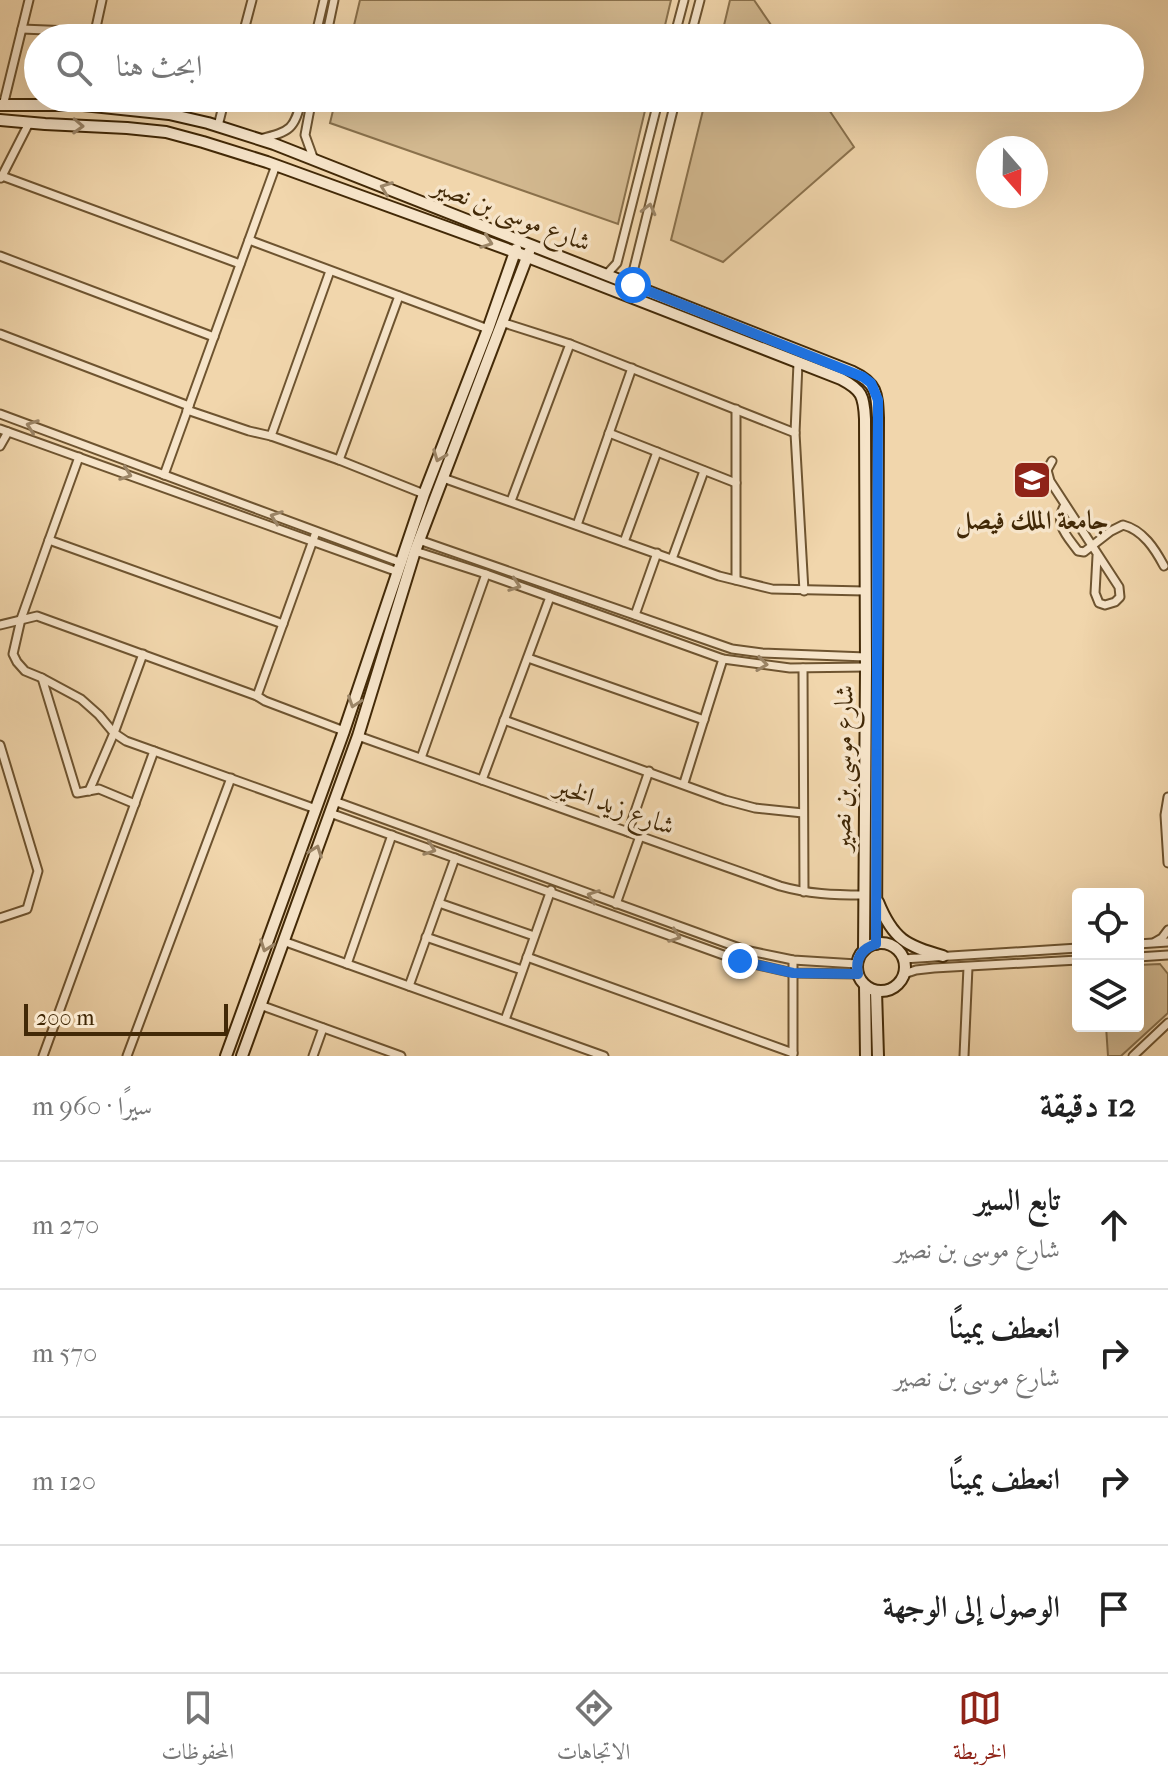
<!DOCTYPE html>
<html lang="ar">
<head>
<meta charset="utf-8">
<style>
  body { margin:0; font-family:"IM FELL French Canon",Amiri,serif; background:#f2f2f2; color:#222; direction:rtl }
  .controls { position:absolute; right:24px; bottom:24px; display:grid; overflow:hidden; border-radius:8px; box-shadow:0 8px 32px #0002 }
  .controls button { width:72px; height:72px; display:grid; place-items:center; padding:0; border:0; border-bottom:2px solid #e0e0e0; background:#fff; color:#222; font:40px sans-serif }
  .compass { position:absolute; left:976px; top:136px; width:72px; height:72px; border-radius:50%; background:#fff; box-shadow:0 8px 32px #0002; rotate:160deg }
  .scale { position:absolute; left:24px; bottom:20px; width:204px; box-sizing:border-box; padding-left:8px; border:4px solid #422907; border-top:0; font-size:22px; line-height:28px; white-space:nowrap; color:#422907; -webkit-text-stroke:6px #f6e4c9; paint-order:stroke }
  .stop { position:absolute; width:24px; height:24px; margin:-18px; border:6px solid #1a73e8; border-radius:50%; background:#fff }
  .stop.end { background:#1a73e8; border-color:#fff; box-shadow:0 2px 8px #0008 }
  .list { margin:0; padding:0; list-style:none }
  h2 { display:flex; justify-content:space-between; align-items:center; height:104px; margin:0; padding:0 32px; font-size:34px }
  h2 small { font-size:26px; font-weight:400; color:#767676 }
  .list li { display:grid; grid-template-columns:52px 1fr auto; gap:24px; align-items:center; box-sizing:border-box; height:128px; padding:0 32px; border-top:2px solid #e0e0e0 }
  .list b { display:block; font-size:30px; white-space:nowrap }
  .list p { margin:0; font-size:26px; white-space:nowrap; color:#767676 }
  .list em { font-size:26px; font-style:normal; color:#767676 }
  .icon { flex:none; width:44px; height:44px; fill:none; stroke:currentColor; stroke-width:2; stroke-linecap:round; stroke-linejoin:round }
  .map { position:relative; flex:none; width:1168px; height:1056px; overflow:hidden; direction:ltr }
  .search { position:absolute; background:#fff; box-shadow:0 8px 32px #0002; left:24px; right:24px; top:24px; height:88px; display:flex; align-items:center; gap:20px; box-sizing:border-box; padding:0 28px; border-radius:44px; color:#767676; font-size:30px }
  .sheet { height:616px; background:#fff }
  nav { display:flex; justify-content:space-around; align-items:center; box-sizing:border-box; height:112px; border-top:2px solid #e0e0e0; background:#fff; font-size:22px; color:#767676 }
  nav a { display:grid; justify-items:center; gap:4px }
  nav .on { color:#8f2418 }
  .map>svg:first-child { display:block }
</style>
</head>
<body>
<div class="map">
<svg width="1168" height="1056" viewBox="0 0 1168 1056">
  <rect width="100%" height="100%" fill="#f1d6ac"/>
  <filter id="stains"><feTurbulence type="fractalNoise" baseFrequency=".0025" numOctaves="4"/><feColorMatrix values="0 0 0 0 .2 0 0 0 0 .09 0 0 0 0 .02 0 0 0 .5 -.17"/></filter>
  <radialGradient id="worn" r=".72"><stop offset=".6" stop-color="#630" stop-opacity="0"/><stop offset="1" stop-color="#630" stop-opacity=".3"/></radialGradient>
  <g fill="#d3b990" stroke="#8a714c" stroke-width="2">
    <polygon points="360,0 671,0 662,38 351,38"/>
    <polygon points="730,0 754,0 780,38 721,38"/>
    <polygon points="336,98 648,98 618,224 330,123"/>
    <polygon points="706,98 821,98 854,147 723,262 671,240"/>
    <polygon points="1160,964 1168,974 1168,1013 1121,1056 1108,1056 1106,1026 1138,1026 1138,965"/>
  </g>
  <g fill="none" stroke-linecap="round" stroke-linejoin="round">
    <g stroke="#6e5430" stroke-width="11">
      <g id="street">
        <polyline points="22,29 242,38"/>
        <polyline points="95,32 102,0"/>
        <polyline points="242,38 252,0"/>
        <polyline points="315,38 324,0"/>
        <polyline points="326,38 334,0"/>
        <polyline points="674,38 684,0"/>
        <polyline points="690,38 700,0"/>
        <polyline points="312,98 305,135 314,160"/>
        <polyline points="3,106 29,0"/>
        <polyline points="218,126 225,98"/>
        <path d="M260,139c31,-8 34,-9 42,-41"/>
        <polyline points="2,176 240,264"/>
        <polyline points="1,178 29,123"/>
        <polyline points="249,240 488,329"/>
        <polyline points="0,256 214,337"/>
        <polyline points="330,271 271,436 339,460 424,494"/>
        <polyline points="606,275 617,263 659,98"/>
        <polyline points="633,285 632,276 676,98"/>
        <polyline points="501,322 570,344 795,433"/>
        <polyline points="0,334 189,406"/>
        <polyline points="798,363 795,433 804,591"/>
        <polyline points="187,410 249,431 271,436"/>
        <polyline points="0,414 402,563"/>
        <polyline points="0,429 398,572"/>
        <polyline points="609,433 736,483"/>
        <polyline points="0,446 8,432"/>
        <polyline points="79,457 49,540 283,624"/>
        <polyline points="339,460 399,296"/>
        <polyline points="1052,461 1047,470 1050,481 1119,587 1120,597 1115,602 1105,605 1099,603 1095,593 1097,556"/>
        <polyline points="164,475 276,165"/>
        <polyline points="443,478 719,576 772,589 865,591"/>
        <polyline points="511,501 570,344"/>
        <path d="M1065,505c-12,18 2,31 13,46l6,1 27,-21 12,-6c20,5 32,24 41,41"/>
        <polyline points="577,525 632,368"/>
        <polyline points="49,540 21,619 13,654 17,662 25,671 42,678 81,699 99,715 114,733 126,741 316,809"/>
        <polyline points="419,540 732,649 762,653 866,657"/>
        <polyline points="624,542 657,452"/>
        <polyline points="415,551 486,574 723,659 790,668 866,667"/>
        <polyline points="672,559 704,471"/>
        <polyline points="736,580 736,409"/>
        <polyline points="635,615 657,553"/>
        <polyline points="0,625 37,616 257,696 316,532"/>
        <polyline points="528,658 704,720"/>
        <polyline points="803,668 804,892"/>
        <polyline points="42,678 77,793 99,789 135,804"/>
        <polyline points="257,696 265,701 344,731"/>
        <polyline points="504,720 725,800 755,808 803,813"/>
        <path d="M358,736l422,150c28,8 54,9 83,9"/>
        <polyline points="0,745 38,871 27,909 0,918"/>
        <polyline points="421,758 486,574"/>
        <polyline points="482,780 550,597"/>
        <polyline points="684,783 723,659"/>
        <polyline points="89,791 114,733 143,654"/>
        <polyline points="1168,797 1165,815 1168,863"/>
        <polyline points="334,801 745,950 793,960 857,964"/>
        <polyline points="330,813 740,961 793,973 858,974"/>
        <polyline points="628,832 649,771"/>
        <polyline points="439,903 534,936"/>
        <polyline points="616,904 640,836"/>
        <polyline points="426,937 522,970"/>
        <polyline points="283,941 604,1056"/>
        <polyline points="1155,942 1162,938 1168,930"/>
        <polyline points="1138,944 1168,942"/>
        <polyline points="527,957 793,1053"/>
        <polyline points="1138,957 1168,955"/>
        <polyline points="903,959 1078,948"/>
        <polyline points="347,964 392,835"/>
        <polyline points="904,974 916,970 934,968 1078,960"/>
        <polyline points="409,986 455,858"/>
        <polyline points="260,1005 401,1056"/>
        <polyline points="505,1020 551,890"/>
        <polyline points="793,1054 793,960"/>
        <polyline points="43,1056 154,751"/>
        <polyline points="127,1056 231,778"/>
        <polyline points="313,1056 323,1028"/>
        <polyline points="964,1056 968,967"/>
        <polyline points="1133,1056 1168,1023"/>
      </g>
    </g>
    <g stroke="#422907" stroke-width="14">
      <g id="secondary">
        <path d="M0,105h83l86,9 39,9 66,21 579,228c24,11 24,22 25,46l-2,526"/>
        <path d="M0,120l45,4 82,4 39,4 37,10 64,20 248,90 326,127c21,11 23,17 24,40l1,248 -2,283"/>
        <path d="M878,902c15,37 28,44 65,54"/>
        <circle cx="881" cy="967" r="24"/>
        <polyline points="865,986 866,1056"/>
        <polyline points="876,991 878,1056"/>
        <polyline points="226,1056 344,731 424,494 488,329 516,249"/>
        <polyline points="242,1056 358,736 415,551 529,252"/>
      </g>
    </g>
    <use href="#street" stroke="#f6e4c9" stroke-width="7"/>
    <use href="#secondary" stroke="#f6e4c9" stroke-width="10"/>
  </g>
  <defs><path id="oneway-chevron" d="M-2-3.5L2.5 0L-2 3.5" fill="none" stroke-width="1.6" stroke-linecap="round" stroke-linejoin="round" transform="scale(2)"/></defs>
  <g stroke="#9c8668">
    <use href="#oneway-chevron" transform="translate(78 126) rotate(2)"/>
    <use href="#oneway-chevron" transform="translate(386 188) rotate(-159)"/>
    <use href="#oneway-chevron" transform="translate(649 209) rotate(-76)"/>
    <use href="#oneway-chevron" transform="translate(487 242) rotate(20)"/>
    <use href="#oneway-chevron" transform="translate(32 426) rotate(-160)"/>
    <use href="#oneway-chevron" transform="translate(439 456) rotate(111)"/>
    <use href="#oneway-chevron" transform="translate(126 474) rotate(20)"/>
    <use href="#oneway-chevron" transform="translate(276 517) rotate(-160)"/>
    <use href="#oneway-chevron" transform="translate(515 585) rotate(19)"/>
    <use href="#oneway-chevron" transform="translate(762 664) rotate(8)"/>
    <use href="#oneway-chevron" transform="translate(354 702) rotate(109)"/>
    <use href="#oneway-chevron" transform="translate(430 849) rotate(20)"/>
    <use href="#oneway-chevron" transform="translate(316 851) rotate(-70)"/>
    <use href="#oneway-chevron" transform="translate(593 896) rotate(-160)"/>
    <use href="#oneway-chevron" transform="translate(675 936) rotate(20)"/>
    <use href="#oneway-chevron" transform="translate(266 946) rotate(110)"/>
  </g>
  <g fill="none" stroke-linecap="round" stroke-linejoin="round">
    <path stroke="#1a73e8" stroke-width="10" d="M633,285l230,92 8,6 7,17 -2,544c-15,5 -21,15 -18,30l-65,-1 -53,-12"/>
  </g>
  <defs>
    <g id="university-square" transform="scale(2)"><rect x="-9" y="-9" width="18" height="18" rx="4" fill="#8f2418" stroke="#f6e4c9"/><path d="M0-5L7-2L0 1L-7-2ZM-4 1L0 2.5L4 1V4Q0 6-4 4Z" fill="#fff"/></g>
  </defs>
  <g fill-rule="evenodd">
    <use href="#university-square" x="1032" y="480"/>
  </g>
  <g text-anchor="middle" dominant-baseline="central" stroke-width="7" stroke-linejoin="round" paint-order="stroke">
    <g font-size="26" fill="#422907" stroke="#f6e4c9">
      <text transform="translate(512 214) rotate(21)">شارع موسى بن نصير</text>
      <text transform="translate(843 768) rotate(-89)">شارع موسى بن نصير</text>
      <text transform="translate(615 806) rotate(20)">شارع زيد الخير</text>
    </g>
    <g font-size="26" font-weight="bold" fill="#422907" stroke="#f6e4c9">
      <text x="1032" y="520">جامعة الملك فيصل</text>
    </g>
  </g>
  <rect width="100%" height="100%" filter="url(#stains)"/>
  <rect width="100%" height="100%" fill="url(#worn)"/>
</svg>
<div class="controls">
<button><svg class="icon" aria-label="locate" viewBox="0 0 24 24"><circle cx="12" cy="12" r="6"/><path d="M12 2v4M12 18v4M2 12h4M18 12h4"/></svg></button>
<button><svg class="icon" aria-label="layers" viewBox="0 0 24 24"><path d="M12 4l9 5-9 5-9-5zM3 14l9 5 9-5"/></svg></button>
</div>
<svg class="compass" viewBox="-18 -18 36 36"><path d="M0-13l5 13h-10z" fill="#e53935"/><path d="M0 13l5-13h-10z" fill="#767676"/></svg>
<div class="scale">200 m</div>
<div class="stop" style="left:633px;top:285px"></div>
<div class="stop end" style="left:740px;top:961px"></div>
<div class="search"><svg class="icon" aria-label="search" viewBox="0 0 24 24"><circle cx="10" cy="10" r="6"/><path d="M15 15l6 6"/></svg>ابحث هنا</div>
</div>
<section class="sheet">
<h2>12 دقيقة<small>سيرًا · 960 m</small></h2>
<ul class="list">
<li><svg class="icon" aria-label="ahead" viewBox="0 0 24 24"><path d="M12 20V5M6 11l6-6 6 6"/></svg><div><b>تابع السير</b><p>شارع موسى بن نصير</p></div><em>270 m</em></li>
<li><svg class="icon" aria-label="right" viewBox="0 0 24 24"><path d="M7 20v-9h11M14 6l5 5-5 5"/></svg><div><b>انعطف يمينًا</b><p>شارع موسى بن نصير</p></div><em>570 m</em></li>
<li><svg class="icon" aria-label="right" viewBox="0 0 24 24"><path d="M7 20v-9h11M14 6l5 5-5 5"/></svg><div><b>انعطف يمينًا</b></div><em>120 m</em></li>
<li><svg class="icon" aria-label="arrive" viewBox="0 0 24 24"><path d="M6 21V4h12l-3 4 3 4H6"/></svg><div><b>الوصول إلى الوجهة</b></div></li>
</ul>
</section>
<nav>
<a class="on"><svg class="icon" aria-label="map" viewBox="0 0 24 24"><path d="M3 6l6-2 6 2 6-2v14l-6 2-6-2-6 2zM9 4v14M15 6v14"/></svg>الخريطة</a>
<a><svg class="icon" aria-label="directions" viewBox="0 0 24 24"><path d="M12 3l9 9-9 9-9-9zM9 14v-3h6M13 9l2 2-2 2"/></svg>الاتجاهات</a>
<a><svg class="icon" aria-label="saved" viewBox="0 0 24 24"><path d="M7 4h10v16l-5-4-5 4z"/></svg>المحفوظات</a>
</nav>
</body>
</html>
